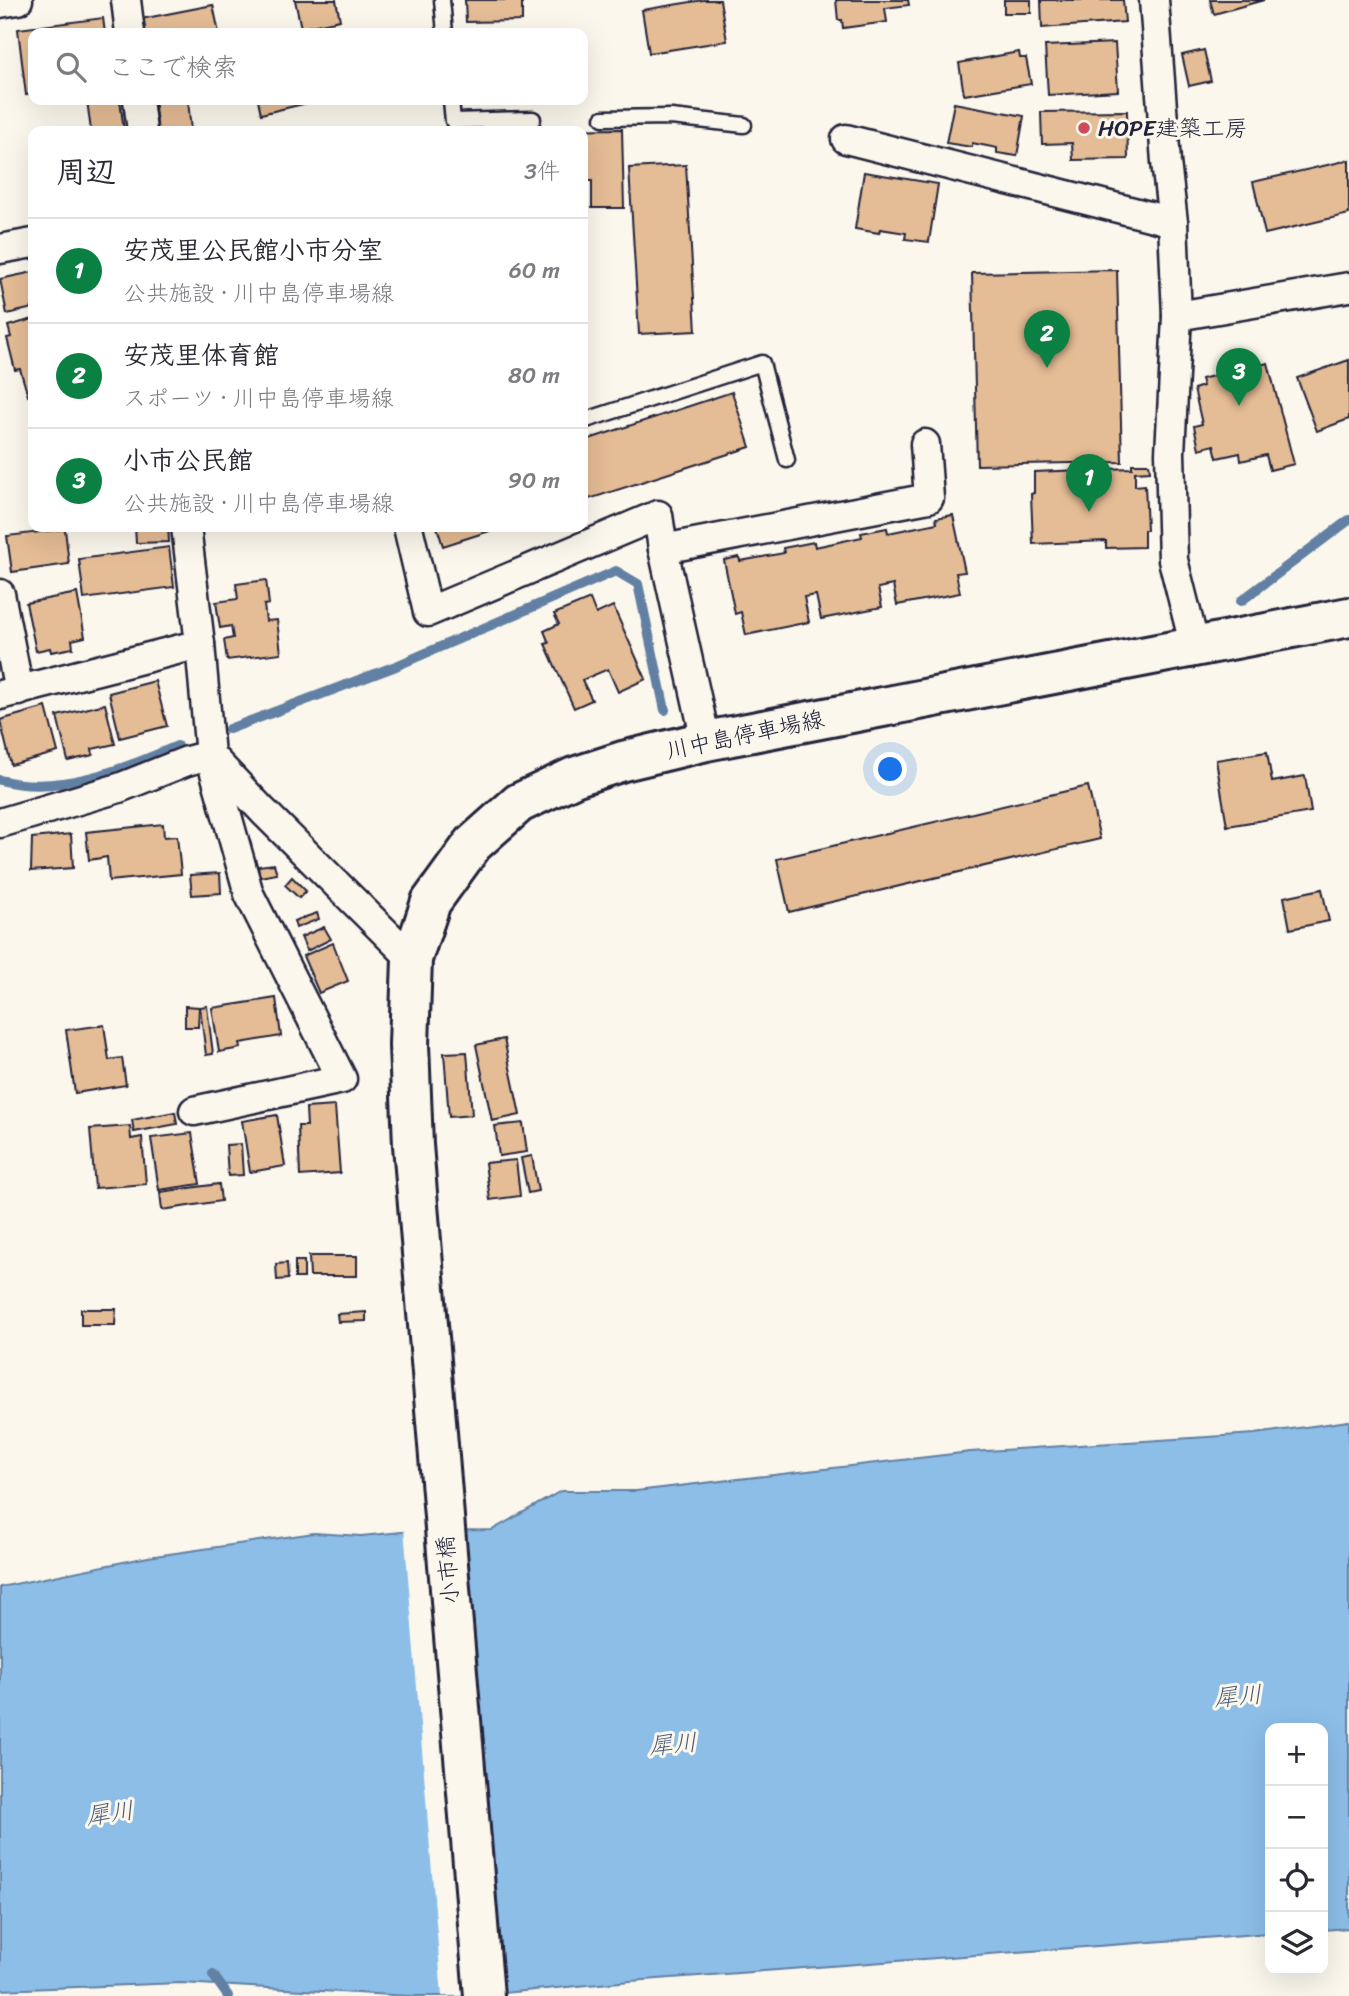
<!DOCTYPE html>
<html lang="ja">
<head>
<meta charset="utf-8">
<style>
  body { margin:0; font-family:Sriracha,"Klee One",sans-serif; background:#f7f7f7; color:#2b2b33 }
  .controls { position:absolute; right:21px; bottom:21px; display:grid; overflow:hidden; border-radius:14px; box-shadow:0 7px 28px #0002 }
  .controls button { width:63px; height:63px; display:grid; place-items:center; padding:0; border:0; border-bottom:2px solid #e1e1e2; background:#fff; color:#2b2b33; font:35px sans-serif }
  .you { position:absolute; left:891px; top:770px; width:24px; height:24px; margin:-18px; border:5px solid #fff; border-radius:50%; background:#1a73e8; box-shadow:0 0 0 10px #1a73e833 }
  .badge { display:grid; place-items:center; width:46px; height:46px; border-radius:50%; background:#0b8043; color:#fff; font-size:23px; font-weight:700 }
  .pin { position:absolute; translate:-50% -58px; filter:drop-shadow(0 2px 4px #0008) }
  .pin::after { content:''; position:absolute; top:37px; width:24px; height:21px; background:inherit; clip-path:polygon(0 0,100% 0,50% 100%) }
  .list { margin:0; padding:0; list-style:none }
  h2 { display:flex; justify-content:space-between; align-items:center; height:91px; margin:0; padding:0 28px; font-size:30px }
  h2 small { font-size:23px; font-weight:400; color:#7c7c81 }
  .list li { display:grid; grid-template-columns:46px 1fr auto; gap:21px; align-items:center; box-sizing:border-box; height:105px; padding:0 28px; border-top:2px solid #e1e1e2 }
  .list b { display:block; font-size:26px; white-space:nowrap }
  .list p { margin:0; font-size:23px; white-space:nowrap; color:#7c7c81 }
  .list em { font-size:23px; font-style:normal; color:#7c7c81 }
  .icon { flex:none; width:38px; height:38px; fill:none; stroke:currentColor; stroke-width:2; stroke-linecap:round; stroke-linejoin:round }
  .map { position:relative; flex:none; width:1349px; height:1996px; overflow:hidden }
  .search { position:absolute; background:#fff; box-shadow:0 7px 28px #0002; left:28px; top:28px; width:560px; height:77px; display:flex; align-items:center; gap:18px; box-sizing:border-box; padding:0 24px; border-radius:14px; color:#7c7c81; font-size:26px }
  .panel { position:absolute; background:#fff; box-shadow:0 7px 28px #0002; left:28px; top:126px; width:560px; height:406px; border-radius:14px }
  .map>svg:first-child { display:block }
</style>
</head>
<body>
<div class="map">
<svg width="1349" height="1996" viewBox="0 0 1349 1996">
  <rect width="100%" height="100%" fill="#fbf7ec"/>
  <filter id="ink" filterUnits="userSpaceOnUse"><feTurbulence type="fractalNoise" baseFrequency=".0143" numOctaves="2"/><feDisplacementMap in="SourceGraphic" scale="14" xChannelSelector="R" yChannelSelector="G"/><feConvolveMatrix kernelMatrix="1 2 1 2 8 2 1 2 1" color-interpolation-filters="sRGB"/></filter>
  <g filter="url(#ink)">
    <polygon fill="#8cbee8" stroke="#6280a3" stroke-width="2" points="1349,1421 1349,1928 1323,1930 1323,1728 1270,1728 1270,1933 631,1981 469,1996 409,1996 181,1983 0,1990 0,1587 148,1557 314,1533 361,1536 412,1531 492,1530 561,1491 636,1491 970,1452 1255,1434"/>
    <polygon fill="#fbf7ec" points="411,1527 461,1527 501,1996 442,1996 404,1528"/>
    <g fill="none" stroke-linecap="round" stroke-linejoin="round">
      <g stroke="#6280a3" stroke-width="10">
        <polyline points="1241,601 1349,520"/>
        <polyline points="229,729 396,666 616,571 638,584 665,710"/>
        <path d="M0,780c60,16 123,-11 177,-34"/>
        <polyline points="213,1975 228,1996"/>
      </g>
    </g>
    <g fill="#e4bc95" stroke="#22223b" stroke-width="2">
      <polygon points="295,0 336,0 340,20 301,28"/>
      <polygon points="465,0 522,0 522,21 466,22"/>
      <polygon points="703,0 720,0 727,41 649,53 642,10"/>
      <polygon points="836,0 908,0 909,5 885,8 887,22 843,28 842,20 838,20"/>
      <rect x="1004" y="0" width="27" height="13"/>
      <polygon points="1041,0 1123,0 1125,22 1042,28"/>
      <polygon points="1210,0 1264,0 1214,14"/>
      <polygon points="213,5 219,33 144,33 141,19"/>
      <polygon points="103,18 105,33 33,33 33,94 26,95 18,29"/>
      <polygon points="1115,43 1118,91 1048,95 1045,46"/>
      <polygon points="1204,50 1211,81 1189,86 1182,55"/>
      <polygon points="1019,52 1020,58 1026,58 1031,84 964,95 959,63"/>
      <polygon points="87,100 120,100 124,131 91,131"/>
      <polygon points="154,100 188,100 191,131 158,131"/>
      <polygon points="258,100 320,100 261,114"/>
      <polygon points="954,103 1024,116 1017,156 997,153 997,148 972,143 972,147 946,143"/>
      <polygon points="1127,111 1128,159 1073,160 1072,143 1042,144 1041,112"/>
      <polygon points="622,129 624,208 592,208 592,181 583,181 583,131 546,130"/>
      <polygon points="1349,160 1349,214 1265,234 1253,182"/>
      <polygon points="686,165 696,331 639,334 629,168"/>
      <polygon points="864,172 938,184 929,242 905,239 906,233 880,229 879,233 855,229"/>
      <polygon points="1117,270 1122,462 977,465 972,273"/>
      <polygon points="33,272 33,308 7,314 0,279"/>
      <polygon points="33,319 33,394 28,396 20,369 15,370 7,338 11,337 8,326"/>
      <polygon points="1349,360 1349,419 1317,431 1297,378"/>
      <polygon points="1268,363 1294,464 1270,470 1266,455 1241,461 1240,453 1217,458 1214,445 1199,449 1194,426 1202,424 1194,389 1203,386 1201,379"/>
      <polygon points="732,392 750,447 583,501 583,441"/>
      <polygon points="1132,464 1149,464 1150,471 1135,472 1135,486 1145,485 1147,530 1144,530 1144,547 1106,548 1106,541 1033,544 1031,494 1034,493 1034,472 1132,468"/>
      <polygon points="953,515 965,572 956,573 960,593 897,605 893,585 878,588 882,607 821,619 816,595 804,597 809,622 746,635 741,612 735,614 724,560 739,557 740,561 784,553 783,548 814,542 815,547 862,537 861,533 887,528 888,533 937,523 936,518"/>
      <polygon points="135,527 168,527 169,542 136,543"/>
      <polygon points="437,527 502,527 443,546"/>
      <polygon points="65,529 69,564 12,572 7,536"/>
      <polygon points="169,547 174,587 84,599 79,559"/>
      <polygon points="266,580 269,604 264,605 266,621 277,620 281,653 227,660 224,640 233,638 231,626 220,628 216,602 238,599 236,584"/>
      <polygon points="77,593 85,637 72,640 73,648 51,652 50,648 36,651 26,603"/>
      <polygon points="590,599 596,614 613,606 646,679 618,692 608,669 582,680 592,700 574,708 545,644 549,643 544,631 559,624 554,614"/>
      <polygon points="155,681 167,726 120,738 109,693"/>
      <polygon points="105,704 115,744 92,749 93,755 68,761 57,716"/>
      <polygon points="46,707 58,752 11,765 0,720"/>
      <polygon points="1267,752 1272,782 1305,776 1311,812 1227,826 1216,760"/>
      <polygon points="1088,786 1100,839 789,912 777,859"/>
      <polygon points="163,824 164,837 177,836 181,874 109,881 107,857 89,860 86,832"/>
      <polygon points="71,834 73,868 31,871 32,838"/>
      <polygon points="274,864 277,874 260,877 258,866"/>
      <polygon points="220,873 221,893 192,895 190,875"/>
      <polygon points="292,877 306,891 299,898 285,885"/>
      <polygon points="1322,889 1329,921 1290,929 1284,897"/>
      <polygon points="317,913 319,919 296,928 294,921"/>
      <polygon points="324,927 331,939 307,951 301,937"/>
      <polygon points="333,943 348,981 319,993 303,956"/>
      <polygon points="276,998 281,1036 240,1043 241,1048 219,1052 212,1008"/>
      <polygon points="185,1006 199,1007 198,1027 185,1027"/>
      <polygon points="207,1006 213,1054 206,1055 200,1007"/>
      <polygon points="104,1025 109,1060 122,1058 126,1085 75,1093 66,1030"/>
      <polygon points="504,1039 520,1115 492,1121 476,1045"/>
      <polygon points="467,1052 472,1115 449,1117 444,1053"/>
      <polygon points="335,1106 340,1173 300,1176 298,1126 307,1126 306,1108"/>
      <polygon points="175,1112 177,1124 134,1132 132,1120"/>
      <polygon points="277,1115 285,1166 250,1172 242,1121"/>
      <polygon points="523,1123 527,1152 499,1156 495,1126"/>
      <polygon points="130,1126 131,1139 142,1137 146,1184 95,1188 90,1129"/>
      <polygon points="192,1133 200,1184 159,1190 151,1138"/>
      <polygon points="241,1144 243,1175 228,1176 226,1145"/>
      <polygon points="532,1156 538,1191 528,1193 521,1158"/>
      <polygon points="516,1160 520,1196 490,1200 485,1163"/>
      <polygon points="219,1184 221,1201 162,1210 160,1192"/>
      <polygon points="309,1256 357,1256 357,1276 310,1276"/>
      <rect x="295" y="1261" width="9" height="17"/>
      <polygon points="287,1263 288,1279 277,1280 276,1264"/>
      <polygon points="81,1309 116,1309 115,1325 81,1325"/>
      <polygon points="366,1312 366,1321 338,1322 337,1314"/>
    </g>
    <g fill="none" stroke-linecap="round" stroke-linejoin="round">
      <g stroke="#22223b" stroke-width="19">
        <g id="lane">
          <polyline points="442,0 445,33"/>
          <polyline points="451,100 453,121 533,119"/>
          <polyline points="603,118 671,117 744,125"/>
          <polyline points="583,421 762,363 787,460"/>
        </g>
      </g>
      <g stroke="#22223b" stroke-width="33">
        <g id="street">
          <polyline points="126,0 130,33"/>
          <polyline points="1154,0 1166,162 1173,222 1177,316 1170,453 1173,560 1195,647"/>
          <polyline points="0,3 18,0"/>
          <polyline points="138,100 142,131"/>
          <polyline points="846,139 1173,222"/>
          <polyline points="0,249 33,243"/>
          <polyline points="1177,316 1349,287"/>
          <polyline points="186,527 200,644 210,755 263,811 412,959"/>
          <polyline points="408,527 428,612 658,515 663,549 706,741"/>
          <polyline points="663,549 929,498 925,444"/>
          <polyline points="0,594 19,691"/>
          <polyline points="0,695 200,644"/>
          <polyline points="0,823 119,788 187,761 210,755 249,894 342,1079 194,1111"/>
        </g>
      </g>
      <g stroke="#22223b" stroke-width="44">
        <polyline id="secondary" points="484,1996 413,1145 409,1045 412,959 431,902 473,844 519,803 574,777 623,761 706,741 1349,617"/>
      </g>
      <use href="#lane" stroke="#fbf7ec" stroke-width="14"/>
      <use href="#street" stroke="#fbf7ec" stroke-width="28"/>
      <use href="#secondary" stroke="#fbf7ec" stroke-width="38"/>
    </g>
  </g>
  <circle fill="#d1495b" stroke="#fbf7ec" stroke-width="2.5" cx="1084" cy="128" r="7"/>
  <g text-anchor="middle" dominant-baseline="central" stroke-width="6" stroke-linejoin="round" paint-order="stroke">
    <g font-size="23" fill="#22223b" stroke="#fbf7ec" text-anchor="start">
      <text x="1098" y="128">HOPE建築工房</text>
    </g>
    <g font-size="23" fill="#22223b" stroke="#fbf7ec">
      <text transform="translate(745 735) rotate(-12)">川中島停車場線</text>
      <text transform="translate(448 1570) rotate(-95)">小市橋</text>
    </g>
    <g font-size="24" font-style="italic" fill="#475978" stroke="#fbf7ec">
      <text transform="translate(1238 1696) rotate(-5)">犀川</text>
      <text transform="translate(673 1744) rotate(-5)">犀川</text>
      <text transform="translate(110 1813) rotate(-8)">犀川</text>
    </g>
  </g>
</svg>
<div class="controls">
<button>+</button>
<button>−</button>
<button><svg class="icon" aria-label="locate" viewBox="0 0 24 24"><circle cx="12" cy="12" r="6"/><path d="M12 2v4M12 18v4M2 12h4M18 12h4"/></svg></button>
<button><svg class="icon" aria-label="layers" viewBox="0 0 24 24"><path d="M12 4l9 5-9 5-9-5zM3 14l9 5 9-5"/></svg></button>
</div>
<div class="you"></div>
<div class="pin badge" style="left:1089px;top:512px">1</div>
<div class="pin badge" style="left:1047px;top:368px">2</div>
<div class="pin badge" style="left:1239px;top:406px">3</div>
<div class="search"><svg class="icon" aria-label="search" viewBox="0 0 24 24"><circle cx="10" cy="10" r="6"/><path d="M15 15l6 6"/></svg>ここで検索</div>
<section class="panel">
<h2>周辺<small>3件</small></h2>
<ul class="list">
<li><span class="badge">1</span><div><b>安茂里公民館小市分室</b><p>公共施設 · 川中島停車場線</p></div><em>60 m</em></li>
<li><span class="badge">2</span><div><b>安茂里体育館</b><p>スポーツ · 川中島停車場線</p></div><em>80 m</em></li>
<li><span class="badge">3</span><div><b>小市公民館</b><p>公共施設 · 川中島停車場線</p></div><em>90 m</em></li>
</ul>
</section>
</div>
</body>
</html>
